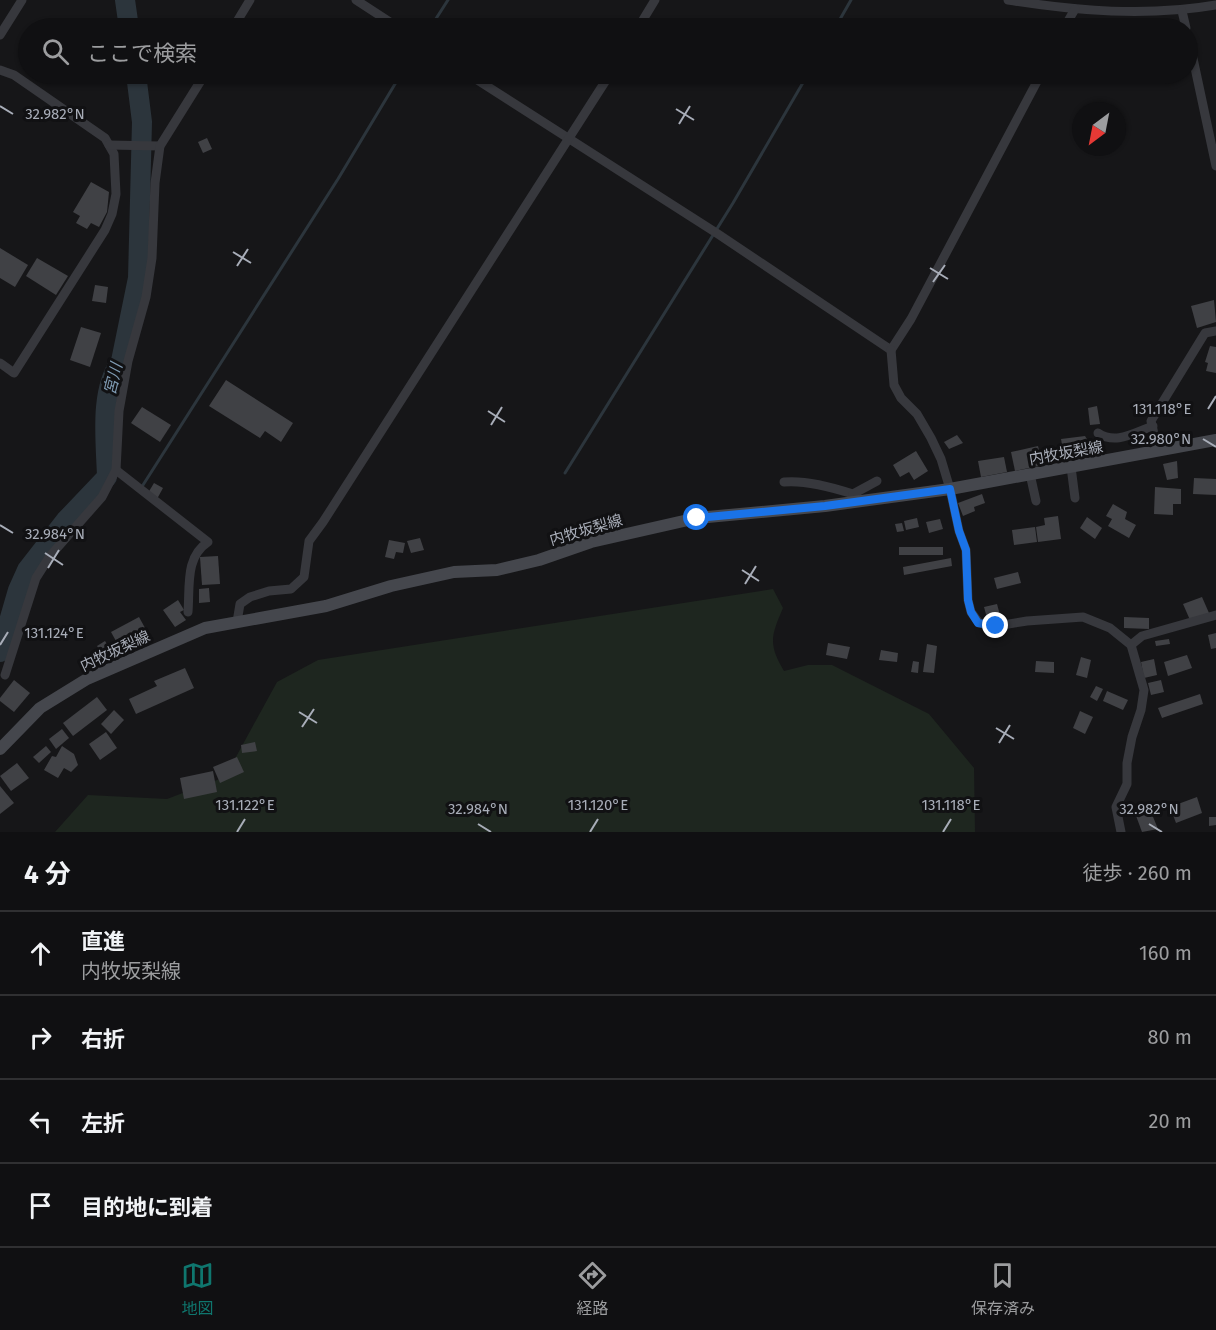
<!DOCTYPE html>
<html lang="ja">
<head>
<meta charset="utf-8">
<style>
  body { margin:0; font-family:"Fira Sans","Noto Sans JP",sans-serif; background:#19191b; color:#f1f3f6 }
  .compass { position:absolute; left:1072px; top:102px; width:54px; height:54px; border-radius:50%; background:#101012; box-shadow:0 2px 4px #0004; rotate:212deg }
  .stop { position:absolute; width:18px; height:18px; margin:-14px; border:4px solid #1a73e8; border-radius:50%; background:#fff }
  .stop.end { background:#1a73e8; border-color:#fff; box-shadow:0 2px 6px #0008 }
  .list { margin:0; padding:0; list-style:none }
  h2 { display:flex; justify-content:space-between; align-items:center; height:78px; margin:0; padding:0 24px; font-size:26px }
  h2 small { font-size:20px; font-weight:400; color:#9c9d9f }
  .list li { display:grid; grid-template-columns:39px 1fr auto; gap:18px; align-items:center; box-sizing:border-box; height:84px; padding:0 24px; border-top:2px solid #303032 }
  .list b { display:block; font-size:22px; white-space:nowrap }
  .list p { margin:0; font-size:20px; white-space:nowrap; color:#9c9d9f }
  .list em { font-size:20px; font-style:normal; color:#9c9d9f }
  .icon { flex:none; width:33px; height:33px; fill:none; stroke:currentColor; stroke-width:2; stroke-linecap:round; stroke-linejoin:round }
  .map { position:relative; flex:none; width:1216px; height:832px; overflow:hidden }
  .search { position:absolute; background:#101012; box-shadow:0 2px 4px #0004; left:18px; right:18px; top:18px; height:66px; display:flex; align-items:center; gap:15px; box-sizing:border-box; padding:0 21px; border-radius:33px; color:#9c9d9f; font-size:22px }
  .sheet { height:414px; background:#101012 }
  nav { display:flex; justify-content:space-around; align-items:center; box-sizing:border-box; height:84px; border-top:2px solid #303032; background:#101012; font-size:16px; color:#9c9d9f }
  nav a { display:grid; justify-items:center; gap:3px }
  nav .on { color:#0f766e }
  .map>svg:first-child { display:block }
</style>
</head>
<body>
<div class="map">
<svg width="1216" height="832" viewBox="0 0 1216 832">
  <rect width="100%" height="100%" fill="#161618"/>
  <path fill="#1e261f" d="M773,589l10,19c-12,28 -15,36 1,63l24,-6h24l97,49 45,54 1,64h-920l33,-37 79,4 58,-22 52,-95 41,-22z"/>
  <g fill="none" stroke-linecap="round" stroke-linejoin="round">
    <g stroke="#2c353c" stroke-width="3">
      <polyline points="430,28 448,0"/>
      <polyline points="835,28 851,0"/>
      <polyline points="565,473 733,203 808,74"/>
      <polyline points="143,485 338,179 401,74"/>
    </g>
    <g stroke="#2c353c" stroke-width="20">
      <polyline points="125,0 129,28"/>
      <path d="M0,652l18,-62 9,-20 39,-50 41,-43c-1,-36 -8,-86 14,-116l17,-83 4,-156 -6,-48"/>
    </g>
  </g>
  <g fill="#404145">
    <polygon points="207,138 212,149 203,153 198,142"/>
    <polygon points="91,182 109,192 107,212 99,227 91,223 87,229 76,223 80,216 73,212"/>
    <polygon points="0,248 28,265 15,287 0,278"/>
    <polygon points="37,258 68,276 56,295 26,276"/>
    <polygon points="95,285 108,287 106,303 92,301"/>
    <polygon points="1214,300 1216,322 1197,328 1191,306"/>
    <polygon points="81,327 101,333 90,367 70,360"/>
    <polygon points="1210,346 1216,347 1216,373 1206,371 1208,363 1205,362"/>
    <polygon points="226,380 293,423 281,442 265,431 260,438 209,406"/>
    <polygon points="1097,406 1100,424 1090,425 1088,408"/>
    <polygon points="142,407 171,425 160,442 131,423"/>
    <polygon points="957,435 963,443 949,449 944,442"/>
    <polygon points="1085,436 1094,451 1064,456 1061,439"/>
    <polygon points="1038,446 1043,465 1015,471 1011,452"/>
    <polygon points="916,451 928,471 914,480 909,472 900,477 893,465"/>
    <polygon points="1004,457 1007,472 981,477 978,461"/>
    <polygon points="1177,461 1178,478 1167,480 1163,464"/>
    <polygon points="1194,478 1216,479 1216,495 1193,494"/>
    <polygon points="154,483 163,488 157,499 148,493"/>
    <polygon points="1155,487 1181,489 1181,504 1173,504 1173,515 1154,514"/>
    <polygon points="982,494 985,503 974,507 975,511 963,516 958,503"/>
    <polygon points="1113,504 1127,512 1125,519 1136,525 1129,538 1108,526 1112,519 1106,516"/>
    <polygon points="1058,516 1061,539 1038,542 1036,527 1045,525 1044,518"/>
    <polygon points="1087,517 1102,528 1095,539 1080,528"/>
    <polygon points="917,518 919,527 906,530 904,521"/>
    <polygon points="940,519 943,529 929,533 926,522"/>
    <polygon points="902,523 904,531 897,532 895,524"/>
    <polygon points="1035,527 1037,542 1014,545 1012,530"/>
    <polygon points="420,538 424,550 411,553 407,541"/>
    <polygon points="389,540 405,543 403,553 396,552 394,559 385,557"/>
    <rect x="899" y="547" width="44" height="8"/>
    <polygon points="218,556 220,584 202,585 200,557"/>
    <polygon points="951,558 952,566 904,575 903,567"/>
    <polygon points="1018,572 1021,583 997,589 994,578"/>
    <polygon points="209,588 210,602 199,603 199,589"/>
    <polygon points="1202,597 1209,613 1190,620 1183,604"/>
    <polygon points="178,600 184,610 180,612 186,620 175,627 163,610"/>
    <polygon points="997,604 1000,615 987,618 984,607"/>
    <polygon points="139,617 150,637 122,652 111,632"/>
    <polygon points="1124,617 1149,618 1149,629 1124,628"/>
    <polygon points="1216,633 1216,648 1211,649 1208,635"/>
    <polygon points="1169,639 1170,644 1156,646 1155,641"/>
    <polygon points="105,641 114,656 106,661 97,646"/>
    <polygon points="828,643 850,647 847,659 826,655"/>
    <polygon points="927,644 937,646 934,673 923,672"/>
    <polygon points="881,650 898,653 897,662 879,660"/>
    <polygon points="1187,655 1192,668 1168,676 1164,662"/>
    <polygon points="1081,657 1091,660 1087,678 1076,675"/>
    <polygon points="1154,659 1157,675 1144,678 1141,662"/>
    <polygon points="913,661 919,662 918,673 911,672"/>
    <polygon points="1036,661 1054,662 1054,673 1035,672"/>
    <polygon points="185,668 194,688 136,714 129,699 157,686 154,681"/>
    <polygon points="14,680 30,693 14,712 0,701 0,698"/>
    <polygon points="1161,680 1164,692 1151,695 1148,683"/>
    <polygon points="1096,686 1103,689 1097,701 1090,697"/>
    <polygon points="1107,691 1128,700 1123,710 1103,701"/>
    <polygon points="1200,694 1203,704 1162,718 1158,708"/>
    <polygon points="97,697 107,710 73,736 63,723"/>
    <polygon points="114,710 124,720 111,734 101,724"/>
    <polygon points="1080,711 1093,717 1085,734 1073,728"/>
    <polygon points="62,729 69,738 56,749 49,739"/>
    <polygon points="106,732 117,748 100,760 89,744"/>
    <polygon points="255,742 257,751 242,753 241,745"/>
    <polygon points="46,746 51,752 39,763 33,757"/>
    <polygon points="62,746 74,754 78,765 71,772 64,768 58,778 44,770 52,756 56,757"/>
    <polygon points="237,757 244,772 220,783 213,767"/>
    <polygon points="17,763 29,778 11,791 0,776"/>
    <polygon points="213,771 217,792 184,799 180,778"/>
    <polygon points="0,786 14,803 0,814"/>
    <polygon points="1197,797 1202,813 1176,823 1170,807"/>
    <polygon points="1149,807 1158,829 1142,832 1135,813"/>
    <polygon points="1209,817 1216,817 1216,825 1209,826"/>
  </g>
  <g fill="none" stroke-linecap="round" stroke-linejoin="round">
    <g stroke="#37383d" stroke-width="9">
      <polyline points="356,0 399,28"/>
      <path d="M1008,0c68,11 139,17 208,5"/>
      <polyline points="1182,11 1186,28"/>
      <polyline points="233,28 250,0"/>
      <polyline points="638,28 655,0"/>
      <polyline points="1064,28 1075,9"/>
      <polyline points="0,35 22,0"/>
      <polyline points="1188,35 1216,166"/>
      <polyline points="0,70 14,75 105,138 114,154 116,194 112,214 105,230 14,373 0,363"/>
      <polyline points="468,74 718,234 891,350 911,319 1041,74"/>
      <polyline points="109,145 160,146"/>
      <polyline points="891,350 894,385 901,398 917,414 931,438 941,459 950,489 959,531 966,550 968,600 971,612 979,623 996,626 1027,621 1083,617 1110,628 1131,645 1144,690 1141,710 1132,737 1127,763 1127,784 1116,807 1121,832"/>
      <path d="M1098,433c18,12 35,0 55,-7"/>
      <polyline points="1158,451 1151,421 1205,333 1216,331"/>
      <polyline points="1071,467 1075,498"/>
      <path d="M116,470l92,72c-23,15 -18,44 -20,70"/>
      <polyline points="1030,474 1036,501"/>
      <path d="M784,482c22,-2 47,5 69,12l1,8"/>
      <polyline points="853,494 877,481"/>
      <polyline points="237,622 240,604 250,597 269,591 291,589 304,577 309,541 323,522 610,74"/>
      <polyline points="1131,645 1142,636 1216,615"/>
      <polyline points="5,675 36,578 50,556 102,497 116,470 119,411 128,361 146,297 152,258 155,183 160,146 205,74"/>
    </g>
    <polyline stroke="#45474d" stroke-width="12" points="0,749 40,708 87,679 205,628 326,606 391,586 454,572 497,570 539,560 591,542 697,518 825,506 950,489 1216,440"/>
  </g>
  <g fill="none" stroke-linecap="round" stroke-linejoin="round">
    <polyline stroke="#1a73e8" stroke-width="8" points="697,518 825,506 950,489 959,531 966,550 968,600 971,612 978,623 996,626"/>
  </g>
  <path fill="none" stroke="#a8adb8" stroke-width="2" d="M0,106l13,8M676,109l18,11M679,124l11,-18M233,252l18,11M237,266l11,-17M930,268l18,11M933,282l12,-17M1208,409l8,-13M488,411l17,11M491,425l11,-18M1203,439l13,8M0,525l13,8M45,553l18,12M48,568l11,-18M742,570l17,11M745,584l11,-18M0,645l8,-13M299,712l18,11M302,727l12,-18M996,728l18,11M999,743l11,-18M478,824l13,8M1149,824l13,8M237,832l8,-13M590,832l8,-13M943,832l8,-13"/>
  <g text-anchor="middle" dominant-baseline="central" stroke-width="6" stroke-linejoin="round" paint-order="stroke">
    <g font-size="15" fill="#a8adb8" stroke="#111113">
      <text transform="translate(1066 453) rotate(-10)">内牧坂梨線</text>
      <text transform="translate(586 530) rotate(-16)">内牧坂梨線</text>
      <text transform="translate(115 651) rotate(-25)">内牧坂梨線</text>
    </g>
    <g font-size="16" font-style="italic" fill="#7f9bb3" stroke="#111113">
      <text transform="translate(113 379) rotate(-76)">宮川</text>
    </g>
  </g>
  <g font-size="15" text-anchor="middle" fill="#a8adb8" stroke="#111113" stroke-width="6" stroke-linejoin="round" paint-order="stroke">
    <text x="55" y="119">32.982°N</text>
    <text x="1162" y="414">131.118°E</text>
    <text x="1161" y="444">32.980°N</text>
    <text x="55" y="539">32.984°N</text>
    <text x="54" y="638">131.124°E</text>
    <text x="245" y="810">131.122°E</text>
    <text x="598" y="810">131.120°E</text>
    <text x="951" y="810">131.118°E</text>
    <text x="478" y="814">32.984°N</text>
    <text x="1149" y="814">32.982°N</text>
  </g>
</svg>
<svg class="compass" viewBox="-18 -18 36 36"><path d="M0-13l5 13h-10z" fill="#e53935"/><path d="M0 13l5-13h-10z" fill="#9c9d9f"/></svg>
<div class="stop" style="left:697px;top:518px"></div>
<div class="stop end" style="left:996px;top:626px"></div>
<div class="search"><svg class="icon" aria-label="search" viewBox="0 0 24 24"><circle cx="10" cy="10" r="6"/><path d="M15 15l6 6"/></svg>ここで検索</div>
</div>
<section class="sheet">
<h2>4 分<small>徒歩 · 260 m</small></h2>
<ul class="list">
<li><svg class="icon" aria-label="ahead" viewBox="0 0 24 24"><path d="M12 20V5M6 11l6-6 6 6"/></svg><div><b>直進</b><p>内牧坂梨線</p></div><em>160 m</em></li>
<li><svg class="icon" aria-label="right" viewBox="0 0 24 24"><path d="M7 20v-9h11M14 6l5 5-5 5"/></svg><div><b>右折</b></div><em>80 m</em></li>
<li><svg class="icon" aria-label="left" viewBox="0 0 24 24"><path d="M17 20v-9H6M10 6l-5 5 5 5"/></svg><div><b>左折</b></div><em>20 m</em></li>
<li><svg class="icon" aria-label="arrive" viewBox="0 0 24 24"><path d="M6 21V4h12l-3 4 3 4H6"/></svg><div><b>目的地に到着</b></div></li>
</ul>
</section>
<nav>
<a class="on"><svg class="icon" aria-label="map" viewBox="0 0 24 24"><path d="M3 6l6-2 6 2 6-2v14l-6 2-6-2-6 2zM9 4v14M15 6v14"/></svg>地図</a>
<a><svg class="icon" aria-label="directions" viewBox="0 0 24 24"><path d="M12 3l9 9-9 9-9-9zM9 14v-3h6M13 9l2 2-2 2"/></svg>経路</a>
<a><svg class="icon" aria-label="saved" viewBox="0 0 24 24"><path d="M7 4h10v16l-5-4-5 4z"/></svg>保存済み</a>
</nav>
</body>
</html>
